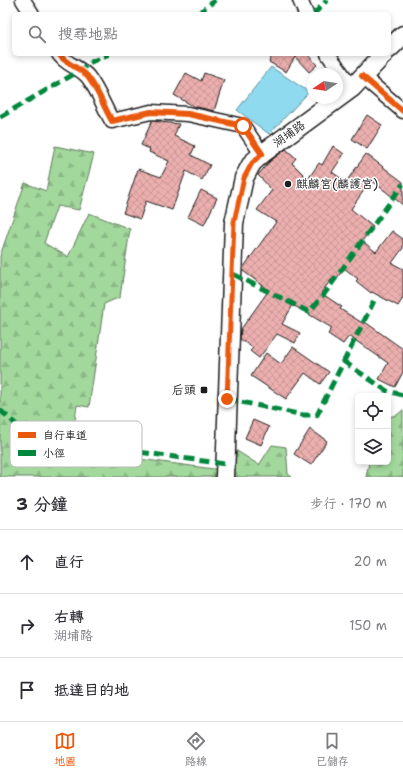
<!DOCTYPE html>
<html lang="zh-TW">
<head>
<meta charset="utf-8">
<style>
  body { margin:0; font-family:"Shantell Sans","LXGW WenKai TC",sans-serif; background:#f2f2f3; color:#2b2b33 }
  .controls { position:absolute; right:12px; bottom:12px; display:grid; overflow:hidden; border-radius:6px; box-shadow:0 2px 6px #0003 }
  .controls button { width:36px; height:36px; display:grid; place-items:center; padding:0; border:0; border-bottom:1px solid #e1e1e2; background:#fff; color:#2b2b33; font:20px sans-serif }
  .compass { position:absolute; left:307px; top:68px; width:36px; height:36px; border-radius:50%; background:#fff; box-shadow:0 2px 6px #0003; rotate:258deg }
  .stop { position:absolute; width:12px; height:12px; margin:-9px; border:3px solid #ea580c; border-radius:50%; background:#fff }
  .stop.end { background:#ea580c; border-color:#fff; box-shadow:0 1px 4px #0008 }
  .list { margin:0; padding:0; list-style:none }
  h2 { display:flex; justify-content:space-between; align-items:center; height:52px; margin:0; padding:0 16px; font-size:17px }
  h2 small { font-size:13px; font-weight:400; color:#7c7c81 }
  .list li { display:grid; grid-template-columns:26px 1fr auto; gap:12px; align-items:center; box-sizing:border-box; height:64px; padding:0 16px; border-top:1px solid #e1e1e2 }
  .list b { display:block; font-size:15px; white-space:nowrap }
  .list p { margin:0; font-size:13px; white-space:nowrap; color:#7c7c81 }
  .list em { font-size:13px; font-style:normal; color:#7c7c81 }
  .icon { flex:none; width:22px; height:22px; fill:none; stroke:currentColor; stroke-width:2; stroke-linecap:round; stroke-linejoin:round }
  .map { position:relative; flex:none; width:403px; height:477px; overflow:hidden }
  .search { position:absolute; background:#fff; box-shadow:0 2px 6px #0003; left:12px; right:12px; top:12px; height:44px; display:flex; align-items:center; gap:10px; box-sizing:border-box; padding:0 14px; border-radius:6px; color:#7c7c81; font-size:15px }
  .sheet { height:244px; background:#fff }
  nav { display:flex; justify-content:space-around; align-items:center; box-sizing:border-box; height:56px; border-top:1px solid #e1e1e2; background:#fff; font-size:11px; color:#7c7c81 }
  nav a { display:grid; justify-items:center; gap:2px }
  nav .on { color:#ea580c }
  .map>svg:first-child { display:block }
</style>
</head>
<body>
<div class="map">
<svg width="403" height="477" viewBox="0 0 403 477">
  <defs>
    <pattern id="forest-firs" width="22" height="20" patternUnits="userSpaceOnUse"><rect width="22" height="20" fill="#a2d89c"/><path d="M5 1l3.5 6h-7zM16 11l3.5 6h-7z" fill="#8bb986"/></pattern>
    <pattern id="building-cross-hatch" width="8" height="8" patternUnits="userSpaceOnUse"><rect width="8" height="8" fill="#ebafae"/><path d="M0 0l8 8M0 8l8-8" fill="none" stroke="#c99695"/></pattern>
  </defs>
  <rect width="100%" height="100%" fill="#fff"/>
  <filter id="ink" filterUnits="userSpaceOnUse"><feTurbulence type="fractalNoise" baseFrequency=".025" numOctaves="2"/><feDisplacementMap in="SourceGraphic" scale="8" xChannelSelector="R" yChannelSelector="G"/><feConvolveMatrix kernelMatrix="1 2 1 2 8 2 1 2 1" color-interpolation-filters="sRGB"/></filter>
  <g filter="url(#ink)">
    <g fill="url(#forest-firs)" stroke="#5f7a5c">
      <polygon points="55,146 94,154 79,210 57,206 44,243 68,257 89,213 130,229 120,297 104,304 89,407 77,405 71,450 214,469 234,462 237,451 259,465 272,445 286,447 288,474 292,477 0,477 0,256 25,183 46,191"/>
      <polygon points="403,410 403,477 366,477 369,462 388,462 388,417 397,415"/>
    </g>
    <polygon fill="#8fdaef" stroke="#618e9b" points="271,67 309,92 269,134 237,110"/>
    <g fill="url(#building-cross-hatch)" stroke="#1c1c1c">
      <polygon points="273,54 307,54 317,65 309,72 295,57 286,72 269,62"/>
      <polygon points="186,73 201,81 204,73 224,80 214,111 193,106 174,95"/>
      <polygon points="367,115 382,125 367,149 352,139"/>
      <polygon points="152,121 179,124 174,136 195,146 191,155 210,165 202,180 186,171 172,210 146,201 140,219 123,213 138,169 161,177 169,161 149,152 150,149 141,145"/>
      <polygon points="333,146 344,154 332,172 346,182 366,154 403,182 403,205 371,180 351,209 373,227 362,241 376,252 392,231 403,239 403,248 392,263 403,269 403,298 398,306 372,292 371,293 356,281 358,279 344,268 337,278 334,276 321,293 342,307 340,309 364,324 365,322 403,349 403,372 395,387 379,379 388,363 349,336 343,344 328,334 332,328 293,305 282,324 300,333 295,343 277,334 259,358 250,351 253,348 240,339 241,329 269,290 243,271 243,268 276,222 257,210 272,190 258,175 269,162 286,149 296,158 292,163 308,179 319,163 322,165"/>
      <polygon points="201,190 217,198 204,225 188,217"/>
      <polygon points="293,347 329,372 320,384 305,373 286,399 251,376 266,353 281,364"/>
      <polygon points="253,420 269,427 261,445 245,438"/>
      <polygon points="310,429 327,441 311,465 294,454"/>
    </g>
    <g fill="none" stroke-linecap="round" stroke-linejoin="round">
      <g stroke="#1c1c1c" stroke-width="17">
        <g id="minor">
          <polyline points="23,0 32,14"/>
          <polyline points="300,0 306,14"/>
          <path d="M59,54c7,11 21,13 29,23 10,13 16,30 24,44l39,-9 37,2 55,12 19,28"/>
          <polyline points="328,54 352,88"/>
          <polyline points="362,76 403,111"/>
        </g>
      </g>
      <g stroke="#1c1c1c" stroke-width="21">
        <g id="major">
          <polyline points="389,49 403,35"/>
          <polyline points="225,477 234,223 244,178 252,163 262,154 352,88 384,54"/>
        </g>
      </g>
      <use href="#minor" stroke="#fff" stroke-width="14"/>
      <use href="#major" stroke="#fff" stroke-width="18"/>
      <g stroke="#00873e" stroke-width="5" stroke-dasharray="10 5" stroke-linecap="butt">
        <polyline points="198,14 215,0"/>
        <polyline points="314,14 327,0"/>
        <polyline points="0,117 81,70 91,62 109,54"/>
        <polyline points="233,274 309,312 325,293 403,184"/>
        <polyline points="343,361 387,391 403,395"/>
        <polyline points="227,399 303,415 317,415 374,301"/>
        <polyline points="0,410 19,427 45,439 225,464"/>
      </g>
      <g stroke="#fff" stroke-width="8">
        <g id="cycleway">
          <path d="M59,54c7,11 21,13 29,23 10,13 16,30 24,44l39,-9 37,2 55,12 19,28"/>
          <polyline points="362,76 403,111"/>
        </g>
      </g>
      <use href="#cycleway" stroke="#e8590c" stroke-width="6"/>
    </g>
  </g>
  <g fill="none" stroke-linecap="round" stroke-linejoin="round" filter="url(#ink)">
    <polyline stroke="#ea580c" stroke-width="5" points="227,399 234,222 244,178 252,163 262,154 243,126"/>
  </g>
  <g fill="#1c1c1c" stroke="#fff" stroke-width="1.5">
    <circle cx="288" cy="184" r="4"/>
    <rect x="200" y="386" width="8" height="8" rx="2"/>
  </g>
  <g text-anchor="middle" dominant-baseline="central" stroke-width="3" stroke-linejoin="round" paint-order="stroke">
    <g font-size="12" fill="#1c1c1c" stroke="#fff">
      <text transform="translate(289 134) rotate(-36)">湖埔路</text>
    </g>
    <g font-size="12" fill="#1c1c1c" stroke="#fff" text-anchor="start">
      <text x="296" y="184">麒麟宮(麟護宮)</text>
      <text x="196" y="390" text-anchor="end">后頭</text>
    </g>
  </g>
  <rect x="10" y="421" width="132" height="46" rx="6" fill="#fff" stroke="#bbb" stroke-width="1"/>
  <rect x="18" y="432" width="18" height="6" fill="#e8590c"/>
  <rect x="18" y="450" width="18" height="6" fill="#00873e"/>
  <g font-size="11" fill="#1c1c1c">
    <text x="43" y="439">自行車道</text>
    <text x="43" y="457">小徑</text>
  </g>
</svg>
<div class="controls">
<button><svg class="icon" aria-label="locate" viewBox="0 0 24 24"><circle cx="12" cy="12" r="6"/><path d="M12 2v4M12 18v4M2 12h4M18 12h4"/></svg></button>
<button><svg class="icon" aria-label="layers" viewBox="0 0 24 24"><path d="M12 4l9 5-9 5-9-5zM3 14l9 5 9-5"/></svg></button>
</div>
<svg class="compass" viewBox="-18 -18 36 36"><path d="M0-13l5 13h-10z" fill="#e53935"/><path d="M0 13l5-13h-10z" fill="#7c7c81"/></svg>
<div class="stop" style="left:243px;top:126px"></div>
<div class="stop end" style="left:227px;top:399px"></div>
<div class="search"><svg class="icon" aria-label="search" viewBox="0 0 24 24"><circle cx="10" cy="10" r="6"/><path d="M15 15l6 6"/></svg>搜尋地點</div>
</div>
<section class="sheet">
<h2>3 分鐘<small>步行 · 170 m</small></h2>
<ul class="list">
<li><svg class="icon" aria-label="ahead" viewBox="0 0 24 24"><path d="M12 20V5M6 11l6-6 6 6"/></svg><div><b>直行</b></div><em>20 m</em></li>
<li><svg class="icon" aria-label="right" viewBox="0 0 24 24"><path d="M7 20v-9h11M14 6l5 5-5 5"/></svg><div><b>右轉</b><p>湖埔路</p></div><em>150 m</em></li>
<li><svg class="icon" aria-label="arrive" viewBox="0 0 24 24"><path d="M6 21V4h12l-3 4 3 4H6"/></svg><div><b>抵達目的地</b></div></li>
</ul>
</section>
<nav>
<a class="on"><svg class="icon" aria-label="map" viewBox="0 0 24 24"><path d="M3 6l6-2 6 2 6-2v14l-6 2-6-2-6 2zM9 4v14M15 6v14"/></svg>地圖</a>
<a><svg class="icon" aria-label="directions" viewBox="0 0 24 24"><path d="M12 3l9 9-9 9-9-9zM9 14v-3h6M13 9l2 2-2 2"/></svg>路線</a>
<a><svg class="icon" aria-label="saved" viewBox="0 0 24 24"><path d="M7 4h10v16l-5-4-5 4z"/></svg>已儲存</a>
</nav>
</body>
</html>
